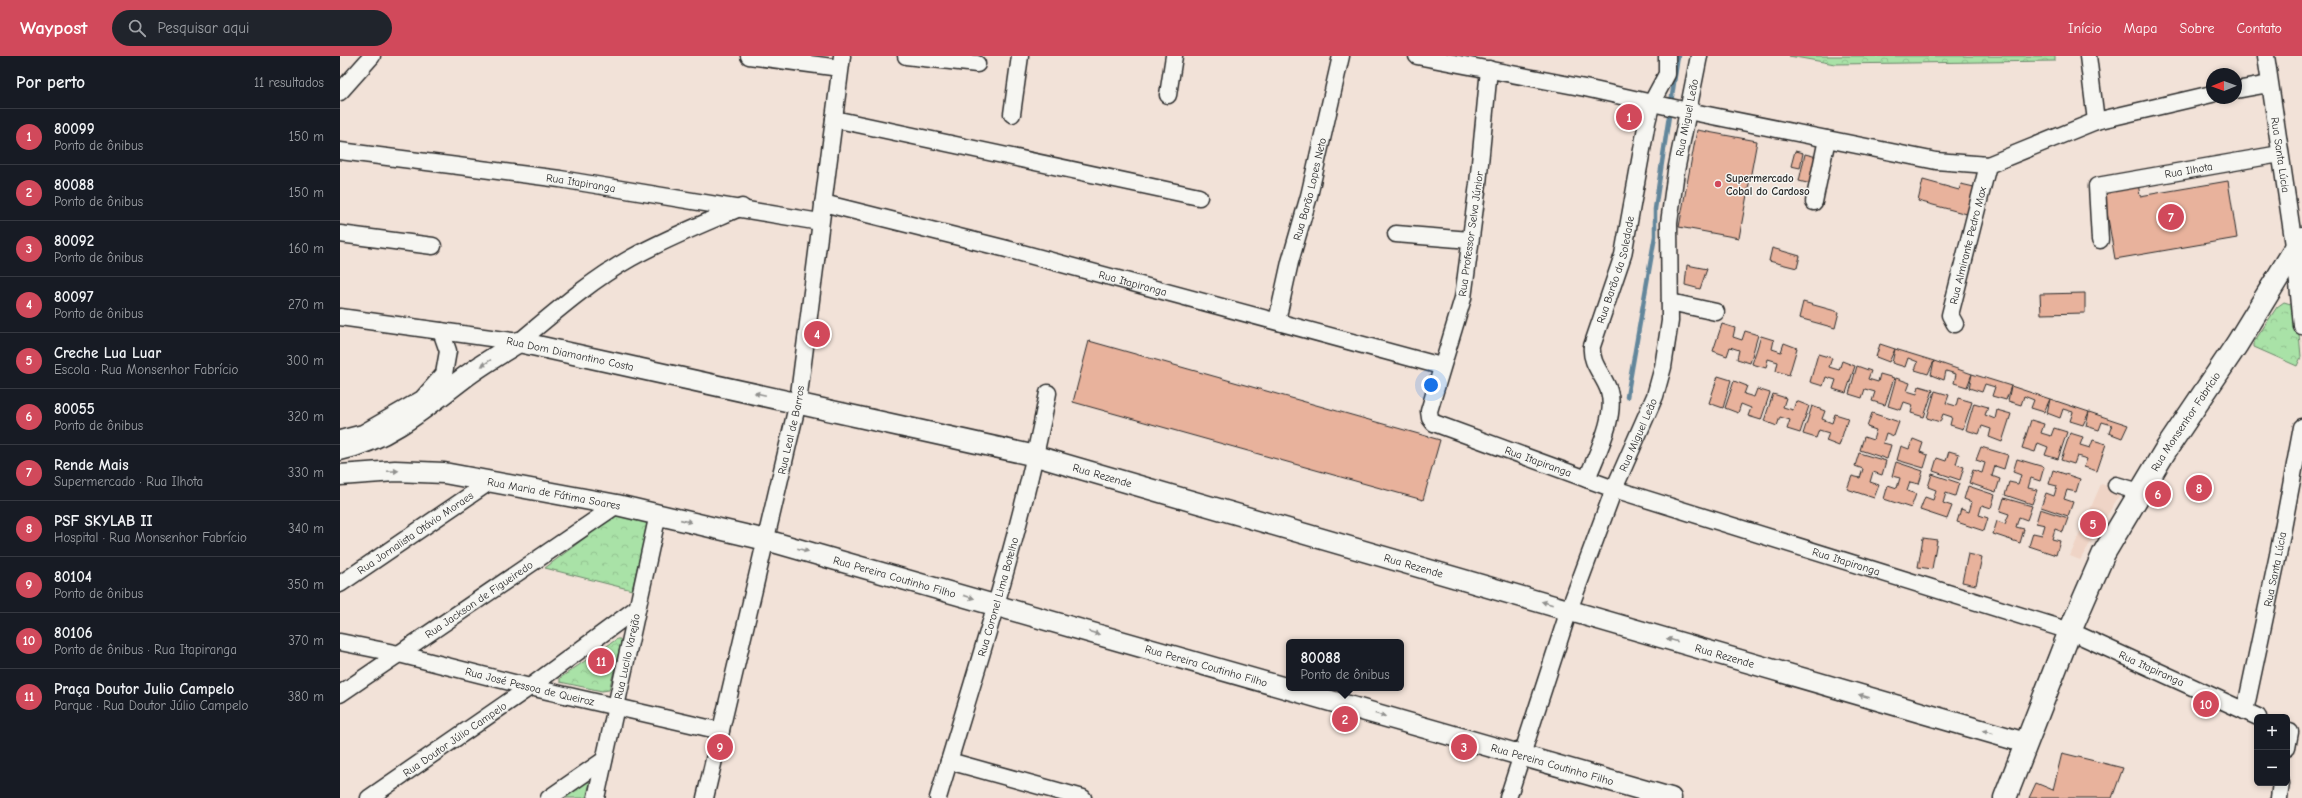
<!DOCTYPE html>
<html lang="pt">
<head>
<meta charset="utf-8">
<style>
  body { margin:0; font-family:"Comic Neue",sans-serif; background:#20242c; color:#f1f3f6 }
  .controls { position:absolute; right:12px; bottom:12px; display:grid; overflow:hidden; border-radius:6px; box-shadow:0 2px 6px #0003 }
  .controls button { width:36px; height:36px; display:grid; place-items:center; padding:0; border:0; border-bottom:1px solid #363941; background:#171b24; color:#f1f3f6; font:20px sans-serif }
  .compass { position:absolute; left:1866px; top:12px; width:36px; height:36px; border-radius:50%; background:#171b24; box-shadow:0 2px 6px #0003; rotate:269deg }
  .you { position:absolute; left:1091px; top:329px; width:14px; height:14px; margin:-10px; border:3px solid #fff; border-radius:50%; background:#1a73e8; box-shadow:0 0 0 6px #1a73e833 }
  .badge { display:grid; place-items:center; width:26px; height:26px; border-radius:50%; background:#d1495b; color:#fff; font-size:13px; font-weight:700 }
  .pin { position:absolute; translate:-50% -50%; border:2px solid #fff; box-shadow:0 1px 4px #0006 }
  .popup { position:absolute; left:946px; top:583px; width:118px; height:52px; box-sizing:border-box; display:grid; place-content:center; border-radius:6px; background:#171b24; filter:drop-shadow(0 1px 3px #0005); font-size:13px; white-space:nowrap; color:#9ea1a6 }
  .popup b { font-size:15px; color:#f1f3f6 }
  .popup::after { content:''; position:absolute; left:50%; top:100%; margin-left:-8px; border:8px solid transparent; border-top-color:#171b24 }
  .list { margin:0; padding:0; list-style:none }
  h2 { display:flex; justify-content:space-between; align-items:center; height:52px; margin:0; padding:0 16px; font-size:17px }
  h2 small { font-size:13px; font-weight:400; color:#9ea1a6 }
  .list li { display:grid; grid-template-columns:26px 1fr auto; gap:12px; align-items:center; box-sizing:border-box; height:56px; padding:0 16px; border-top:1px solid #363941 }
  .list b { display:block; font-size:15px; white-space:nowrap }
  .list p { margin:0; font-size:13px; white-space:nowrap; color:#9ea1a6 }
  .list em { font-size:13px; font-style:normal; color:#9ea1a6 }
  .icon { flex:none; width:22px; height:22px; fill:none; stroke:currentColor; stroke-width:2; stroke-linecap:round; stroke-linejoin:round }
  .map { position:relative; flex:none; width:1962px; height:742px; overflow:hidden }
  header { display:flex; align-items:center; gap:24px; box-sizing:border-box; height:56px; padding:0 20px; background:#d1495b; color:#fff }
  header strong { font-size:19px }
  nav { display:flex; gap:22px; margin-inline-start:auto; font-size:14px }
  .search { width:280px; height:36px; background:#20242c; display:flex; align-items:center; gap:10px; box-sizing:border-box; padding:0 14px; border-radius:22px; color:#9ea1a6; font-size:15px }
  main { display:flex }
  aside { flex:1; background:#171b24 }
  .map>svg:first-child { display:block }
</style>
</head>
<body>
<header>
<strong>Waypost</strong>
<div class="search"><svg class="icon" aria-label="search" viewBox="0 0 24 24"><circle cx="10" cy="10" r="6"/><path d="M15 15l6 6"/></svg>Pesquisar aqui</div>
<nav><a>Início</a><a>Mapa</a><a>Sobre</a><a>Contato</a></nav>
</header>
<main>
<aside>
<h2>Por perto<small>11 resultados</small></h2>
<ul class="list">
<li><span class="badge">1</span><div><b>80099</b><p>Ponto de ônibus</p></div><em>150 m</em></li>
<li><span class="badge">2</span><div><b>80088</b><p>Ponto de ônibus</p></div><em>150 m</em></li>
<li><span class="badge">3</span><div><b>80092</b><p>Ponto de ônibus</p></div><em>160 m</em></li>
<li><span class="badge">4</span><div><b>80097</b><p>Ponto de ônibus</p></div><em>270 m</em></li>
<li><span class="badge">5</span><div><b>Creche Lua Luar</b><p>Escola · Rua Monsenhor Fabrício</p></div><em>300 m</em></li>
<li><span class="badge">6</span><div><b>80055</b><p>Ponto de ônibus</p></div><em>320 m</em></li>
<li><span class="badge">7</span><div><b>Rende Mais</b><p>Supermercado · Rua Ilhota</p></div><em>330 m</em></li>
<li><span class="badge">8</span><div><b>PSF SKYLAB II</b><p>Hospital · Rua Monsenhor Fabrício</p></div><em>340 m</em></li>
<li><span class="badge">9</span><div><b>80104</b><p>Ponto de ônibus</p></div><em>350 m</em></li>
<li><span class="badge">10</span><div><b>80106</b><p>Ponto de ônibus · Rua Itapiranga</p></div><em>370 m</em></li>
<li><span class="badge">11</span><div><b>Praça Doutor Julio Campelo</b><p>Parque · Rua Doutor Júlio Campelo</p></div><em>380 m</em></li>
</ul>
</aside>
<div class="map">
<svg width="1962" height="742" viewBox="0 0 1962 742">
  <defs>
    <pattern id="park-crowns" width="20" height="18" patternUnits="userSpaceOnUse"><rect width="20" height="18" fill="#a9e2a7"/><path d="M2 6a3 3 0 1 1 6 0M12 15a3 3 0 1 1 6 0" fill="none" stroke="#92c290"/></pattern>
  </defs>
  <rect width="100%" height="100%" fill="#f2e2d8"/>
  <filter id="ink" filterUnits="userSpaceOnUse"><feTurbulence type="fractalNoise" baseFrequency=".025" numOctaves="2"/><feDisplacementMap in="SourceGraphic" scale="8" xChannelSelector="R" yChannelSelector="G"/><feConvolveMatrix kernelMatrix="1 2 1 2 8 2 1 2 1" color-interpolation-filters="sRGB"/></filter>
  <g filter="url(#ink)">
    <polygon fill="#efd4c6" points="1761,428 1782,435 1740,504 1730,500"/>
    <g fill="url(#park-crowns)" stroke="#6a8669">
      <polygon points="1449,0 1715,0 1715,5 1495,8"/>
      <polygon points="1944,246 1954,249 1957,254 1961,301 1957,310 1914,291 1914,286 1937,251"/>
      <polygon points="275,459 308,466 292,534 205,512"/>
      <polygon points="277,583 280,583 281,587 269,634 262,635 220,626 220,622"/>
      <polygon points="247,725 250,727 246,742 221,742"/>
    </g>
    <g fill="none" stroke-linecap="round" stroke-linejoin="round">
      <polyline stroke="#62869b" stroke-width="4.5" points="1287,341 1315,180 1315,153 1338,0"/>
    </g>
    <g fill="#e8b29c" stroke="#2b2b2b">
      <polygon points="1357,74 1417,85 1399,182 1339,171"/>
      <polygon points="1455,95 1463,97 1460,112 1451,110"/>
      <polygon points="1465,98 1477,101 1471,128 1459,125"/>
      <polygon points="1583,124 1619,134 1621,128 1634,131 1627,158 1578,145"/>
      <polygon points="1888,125 1897,182 1775,203 1763,133 1798,127 1800,140"/>
      <polygon points="1432,192 1460,200 1457,212 1429,205"/>
      <polygon points="1347,209 1367,213 1360,233 1345,229"/>
      <polygon points="1745,237 1745,257 1701,258 1700,238"/>
      <polygon points="1463,246 1499,256 1495,272 1459,262"/>
      <polygon points="1382,268 1395,272 1393,281 1402,284 1405,275 1418,279 1410,307 1397,303 1399,294 1390,291 1387,300 1373,295"/>
      <polygon points="1421,280 1434,284 1432,293 1441,296 1444,287 1457,292 1449,319 1436,315 1438,306 1428,303 1426,312 1412,308"/>
      <polygon points="749,285 1100,384 1083,444 733,346"/>
      <polygon points="1540,288 1555,293 1549,306 1536,301"/>
      <polygon points="1555,293 1594,305 1588,318 1575,314 1578,306 1568,302 1565,311 1552,307"/>
      <polygon points="1478,298 1492,302 1489,311 1499,314 1502,305 1515,310 1506,337 1493,333 1496,324 1486,321 1483,330 1470,326"/>
      <polygon points="1594,305 1632,318 1627,331 1614,327 1616,318 1606,315 1604,324 1591,319"/>
      <polygon points="1517,310 1531,315 1528,323 1538,326 1540,318 1554,322 1545,349 1532,345 1535,336 1525,333 1522,342 1509,338"/>
      <polygon points="1632,318 1671,330 1666,344 1652,340 1655,331 1645,328 1642,336 1629,332"/>
      <polygon points="1378,320 1391,324 1383,352 1369,347"/>
      <polygon points="1556,322 1570,327 1567,335 1577,338 1579,330 1593,334 1584,361 1571,357 1573,349 1564,346 1561,354 1548,350"/>
      <polygon points="1394,325 1407,330 1404,338 1414,341 1417,333 1430,337 1421,364 1408,360 1411,352 1401,348 1398,357 1385,352"/>
      <polygon points="1671,330 1710,343 1704,356 1691,352 1694,344 1684,340 1681,349 1668,345"/>
      <polygon points="1595,335 1609,339 1606,347 1616,350 1618,342 1632,346 1623,373 1610,369 1612,361 1603,358 1600,366 1587,362"/>
      <polygon points="1433,338 1446,342 1443,351 1453,354 1456,345 1469,350 1460,377 1447,373 1450,364 1440,361 1437,370 1424,365"/>
      <polygon points="1710,343 1749,356 1743,369 1730,365 1733,356 1723,353 1720,362 1707,357"/>
      <polygon points="1634,347 1648,351 1645,359 1655,363 1657,354 1671,358 1662,386 1649,381 1651,373 1642,370 1639,378 1626,374"/>
      <polygon points="1472,350 1485,355 1482,363 1492,367 1495,358 1508,362 1499,390 1486,385 1489,377 1479,374 1476,382 1463,378"/>
      <polygon points="1749,356 1788,369 1782,382 1769,377 1772,369 1762,366 1759,374 1746,370"/>
      <polygon points="1532,357 1559,366 1554,380 1546,377 1543,387 1551,389 1547,403 1520,394 1524,381 1533,384 1536,374 1527,371"/>
      <polygon points="1691,364 1704,368 1701,377 1711,380 1714,372 1727,376 1718,403 1705,399 1708,391 1698,387 1695,396 1682,392"/>
      <polygon points="1730,377 1743,381 1740,389 1750,392 1753,384 1766,388 1757,415 1744,411 1747,403 1737,400 1734,408 1721,404"/>
      <polygon points="1573,383 1583,387 1580,396 1588,399 1584,412 1557,404 1561,390 1569,393"/>
      <polygon points="1641,391 1668,399 1664,413 1655,410 1652,420 1660,423 1656,436 1629,427 1633,414 1642,417 1645,407 1636,404"/>
      <polygon points="1609,395 1619,398 1616,408 1624,411 1620,424 1593,415 1597,402 1606,405"/>
      <polygon points="1519,397 1546,405 1542,419 1533,416 1530,426 1539,429 1534,442 1507,433 1512,420 1520,422 1523,413 1515,410"/>
      <polygon points="1677,403 1704,411 1700,425 1691,422 1688,432 1697,434 1692,448 1665,439 1669,426 1678,428 1681,419 1673,416"/>
      <polygon points="1556,406 1583,415 1579,428 1570,426 1567,435 1576,438 1571,452 1544,443 1548,429 1557,432 1560,422 1552,420"/>
      <polygon points="1713,414 1740,423 1736,436 1727,434 1724,443 1733,446 1728,460 1701,451 1706,437 1714,440 1717,430 1709,428"/>
      <polygon points="1592,418 1619,427 1615,440 1606,437 1603,447 1612,450 1607,463 1580,454 1585,441 1593,444 1596,434 1588,431"/>
      <polygon points="1628,430 1655,439 1651,452 1642,449 1639,459 1648,462 1644,475 1617,466 1621,453 1629,456 1632,446 1624,443"/>
      <polygon points="1664,442 1692,450 1687,464 1679,461 1676,471 1684,473 1680,487 1653,478 1657,465 1665,468 1669,458 1660,455"/>
      <polygon points="1700,453 1728,462 1723,476 1715,473 1712,483 1720,485 1716,499 1689,490 1693,477 1702,479 1705,469 1696,467"/>
      <polygon points="1583,482 1597,484 1592,513 1578,511"/>
      <polygon points="1628,498 1642,501 1636,529 1622,526"/>
      <polygon points="1722,697 1783,712 1772,742 1689,742 1696,727 1713,734"/>
    </g>
    <g fill="none" stroke-linecap="round" stroke-linejoin="round">
      <g stroke="#2b2b2b" stroke-width="19">
        <g id="minor">
          <polyline points="409,0 500,12"/>
          <polyline points="566,0 637,8"/>
          <polyline points="1077,0 1245,32 1348,55 1596,105 1648,109 1756,65 1872,38"/>
          <polyline points="1748,0 1756,65"/>
          <path id="s1" d="M1926,0l29,196 7,74"/>
          <path id="s2" d="M1149,13l-11,115 -15,114 -34,113 1,7 4,5 180,66 456,142 188,86"/>
          <polyline points="1896,34 1929,28"/>
          <polyline points="0,36 32,0"/>
          <polyline points="828,39 834,0"/>
          <polyline points="672,58 680,0"/>
          <polyline points="494,63 859,141"/>
          <path id="s3" d="M0,95l220,28 260,43"/>
          <polyline points="1474,146 1487,83"/>
          <path id="s4" d="M483,147l180,45 438,118"/>
          <polyline points="0,178 93,190"/>
          <polyline points="1056,178 1130,184"/>
          <path id="s5" d="M1760,184l-3,-54 183,-32"/>
          <polyline points="1330,246 1376,256"/>
          <path d="M0,261l179,25c36,-30 71,-61 112,-84 36,-20 74,-35 111,-51"/>
          <path id="s6" d="M937,265l13,-59 19,-66 32,-140"/>
          <path id="s7" d="M1615,268l-5,-9 38,-150"/>
          <polyline points="0,383 23,377 82,343 104,318 108,295 101,275"/>
          <path id="s8" d="M1247,423c9,-24 30,-62 22,-88 -5,-16 -19,-27 -17,-45l31,-91 24,-133 5,-20 15,-28v-18"/>
          <polyline points="1776,429 1800,436"/>
          <path id="s9" d="M0,528l151,-103"/>
          <path id="s10" d="M0,586l59,12 131,33 191,44"/>
          <path id="s11" d="M0,638l277,-189"/>
          <path id="s12" d="M1905,655l33,-156 24,-128"/>
          <polyline points="1947,692 1950,676"/>
          <polyline points="609,705 743,742"/>
          <path id="s13" d="M29,742l161,-111 107,-79"/>
          <polyline points="209,742 264,704"/>
          <path id="s14" d="M256,742l62,-284"/>
          <path id="s15" d="M365,742l93,-396 44,-346"/>
          <path id="s16" d="M598,742c40,-134 84,-268 110,-405"/>
          <path id="s17" d="M1168,742l61,-188 45,-121 41,-93 8,-29 7,-46 -1,-98 7,-52 23,-115"/>
          <polyline points="1939,742 1941,727"/>
        </g>
      </g>
      <g stroke="#2b2b2b" stroke-width="23">
        <g id="tertiary">
          <path id="s18" d="M0,394c48,-10 87,-44 125,-73 17,-13 36,-24 54,-35l517,114 990,287"/>
          <path id="s19" d="M0,419l55,-4 49,2 173,32 149,35 905,258"/>
        </g>
      </g>
      <g stroke="#2b2b2b" stroke-width="25">
        <g id="secondary">
          <path id="s20" d="M1665,742l65,-167 34,-78 61,-102 72,-107 65,-106"/>
        </g>
      </g>
      <use href="#minor" stroke="#f6f6f2" stroke-width="16"/>
      <use href="#tertiary" stroke="#f6f6f2" stroke-width="20"/>
      <use href="#secondary" stroke="#f6f6f2" stroke-width="22"/>
    </g>
    <defs><path id="oneway-solid" d="M-6-.8H1V-3.2L6.5 0L1 3.2V.8H-6Z"/></defs>
    <g fill="#90908e">
      <use href="#oneway-solid" transform="translate(146 307) rotate(146)"/>
      <use href="#oneway-solid" transform="translate(420 338) rotate(-168)"/>
      <use href="#oneway-solid" transform="translate(53 415) rotate(-2)"/>
      <use href="#oneway-solid" transform="translate(346 465) rotate(13)"/>
      <use href="#oneway-solid" transform="translate(463 494) rotate(16)"/>
      <use href="#oneway-solid" transform="translate(629 541) rotate(16)"/>
      <use href="#oneway-solid" transform="translate(1207 547) rotate(-164)"/>
      <use href="#oneway-solid" transform="translate(754 577) rotate(16)"/>
      <use href="#oneway-solid" transform="translate(1332 584) rotate(-164)"/>
      <use href="#oneway-solid" transform="translate(1524 640) rotate(-164)"/>
      <use href="#oneway-solid" transform="translate(1040 659) rotate(16)"/>
      <use href="#oneway-solid" transform="translate(1648 676) rotate(-164)"/>
    </g>
  </g>
  <circle fill="#d1495b" stroke="#f6f6f2" stroke-width="1.5" cx="1378" cy="128" r="4"/>
  <g text-anchor="middle" dominant-baseline="central" stroke-width="3" stroke-linejoin="round" paint-order="stroke">
    <g font-size="11" fill="#2b2b2b" stroke="#f6f6f2">
      <text stroke="none"><textPath href="#s17" startOffset="710">Rua Miguel Leão</textPath></text>
      <text stroke="none"><textPath href="#s1" startOffset="100">Rua Santa Lúcia</textPath></text>
      <text stroke="none"><textPath href="#s5" startOffset="147">Rua Ilhota</textPath></text>
      <text stroke="none"><textPath href="#s3" startOffset="243">Rua Itapiranga</textPath></text>
      <text stroke="none"><textPath href="#s6" startOffset="136">Rua Barão Lopes Neto</textPath></text>
      <text transform="translate(1131 178) rotate(-82)">Rua Professor Selva Júnior</text>
      <text stroke="none"><textPath href="#s7" startOffset="82">Rua Almirante Pedro Max</textPath></text>
      <text stroke="none"><textPath href="#s8" startOffset="221">Rua Barão da Soledade</textPath></text>
      <text stroke="none"><textPath href="#s4" startOffset="320">Rua Itapiranga</textPath></text>
      <text transform="translate(230 298) rotate(12)">Rua Dom Diamantino Costa</text>
      <text stroke="none"><textPath href="#s20" startOffset="419">Rua Monsenhor Fabrício</textPath></text>
      <text stroke="none"><textPath href="#s15" startOffset="378">Rua Leal de Barros</textPath></text>
      <text stroke="none"><textPath href="#s17" startOffset="386">Rua Miguel Leão</textPath></text>
      <text stroke="none"><textPath href="#s2" startOffset="473">Rua Itapiranga</textPath></text>
      <text stroke="none"><textPath href="#s18" startOffset="809">Rua Rezende</textPath></text>
      <text stroke="none"><textPath href="#s19" startOffset="216">Rua Maria de Fátima Soares</textPath></text>
      <text stroke="none"><textPath href="#s9" startOffset="91">Rua Jornalista Otávio Moraes</textPath></text>
      <text stroke="none"><textPath href="#s2" startOffset="797">Rua Itapiranga</textPath></text>
      <text stroke="none"><textPath href="#s18" startOffset="1133">Rua Rezende</textPath></text>
      <text stroke="none"><textPath href="#s12" startOffset="145">Rua Santa Lúcia</textPath></text>
      <text stroke="none"><textPath href="#s19" startOffset="567">Rua Pereira Coutinho Filho</textPath></text>
      <text stroke="none"><textPath href="#s16" startOffset="210">Rua Coronel Lima Botelho</textPath></text>
      <text stroke="none"><textPath href="#s11" startOffset="168">Rua Jackson de Figueiredo</textPath></text>
      <text stroke="none"><textPath href="#s18" startOffset="1457">Rua Rezende</textPath></text>
      <text stroke="none"><textPath href="#s14" startOffset="145">Rua Lucilo Varejão</textPath></text>
      <text stroke="none"><textPath href="#s19" startOffset="891">Rua Pereira Coutinho Filho</textPath></text>
      <text stroke="none"><textPath href="#s2" startOffset="1121">Rua Itapiranga</textPath></text>
      <text stroke="none"><textPath href="#s10" startOffset="195">Rua José Pessoa de Queiroz</textPath></text>
      <text stroke="none"><textPath href="#s13" startOffset="104">Rua Doutor Júlio Campelo</textPath></text>
      <text stroke="none"><textPath href="#s19" startOffset="1251">Rua Pereira Coutinho Filho</textPath></text>
    </g>
    <g font-size="11" font-weight="bold" fill="#2b2b2b" stroke="#f6f6f2" text-anchor="start">
      <text x="1386" y="122">Supermercado<tspan x="1386" dy="13">Cobal do Cardoso</tspan></text>
    </g>
  </g>
</svg>
<div class="controls">
<button>+</button>
<button>−</button>
</div>
<svg class="compass" viewBox="-18 -18 36 36"><path d="M0-13l5 13h-10z" fill="#e53935"/><path d="M0 13l5-13h-10z" fill="#9ea1a6"/></svg>
<div class="you"></div>
<div class="pin badge" style="left:1289px;top:61px">1</div>
<div class="pin badge" style="left:1005px;top:663px">2</div>
<div class="popup"><b>80088</b>Ponto de ônibus</div>
<div class="pin badge" style="left:1124px;top:691px">3</div>
<div class="pin badge" style="left:477px;top:278px">4</div>
<div class="pin badge" style="left:1753px;top:468px">5</div>
<div class="pin badge" style="left:1818px;top:438px">6</div>
<div class="pin badge" style="left:1831px;top:161px">7</div>
<div class="pin badge" style="left:1859px;top:432px">8</div>
<div class="pin badge" style="left:380px;top:691px">9</div>
<div class="pin badge" style="left:1866px;top:648px">10</div>
<div class="pin badge" style="left:261px;top:605px">11</div>
</div>
</main>
</body>
</html>
